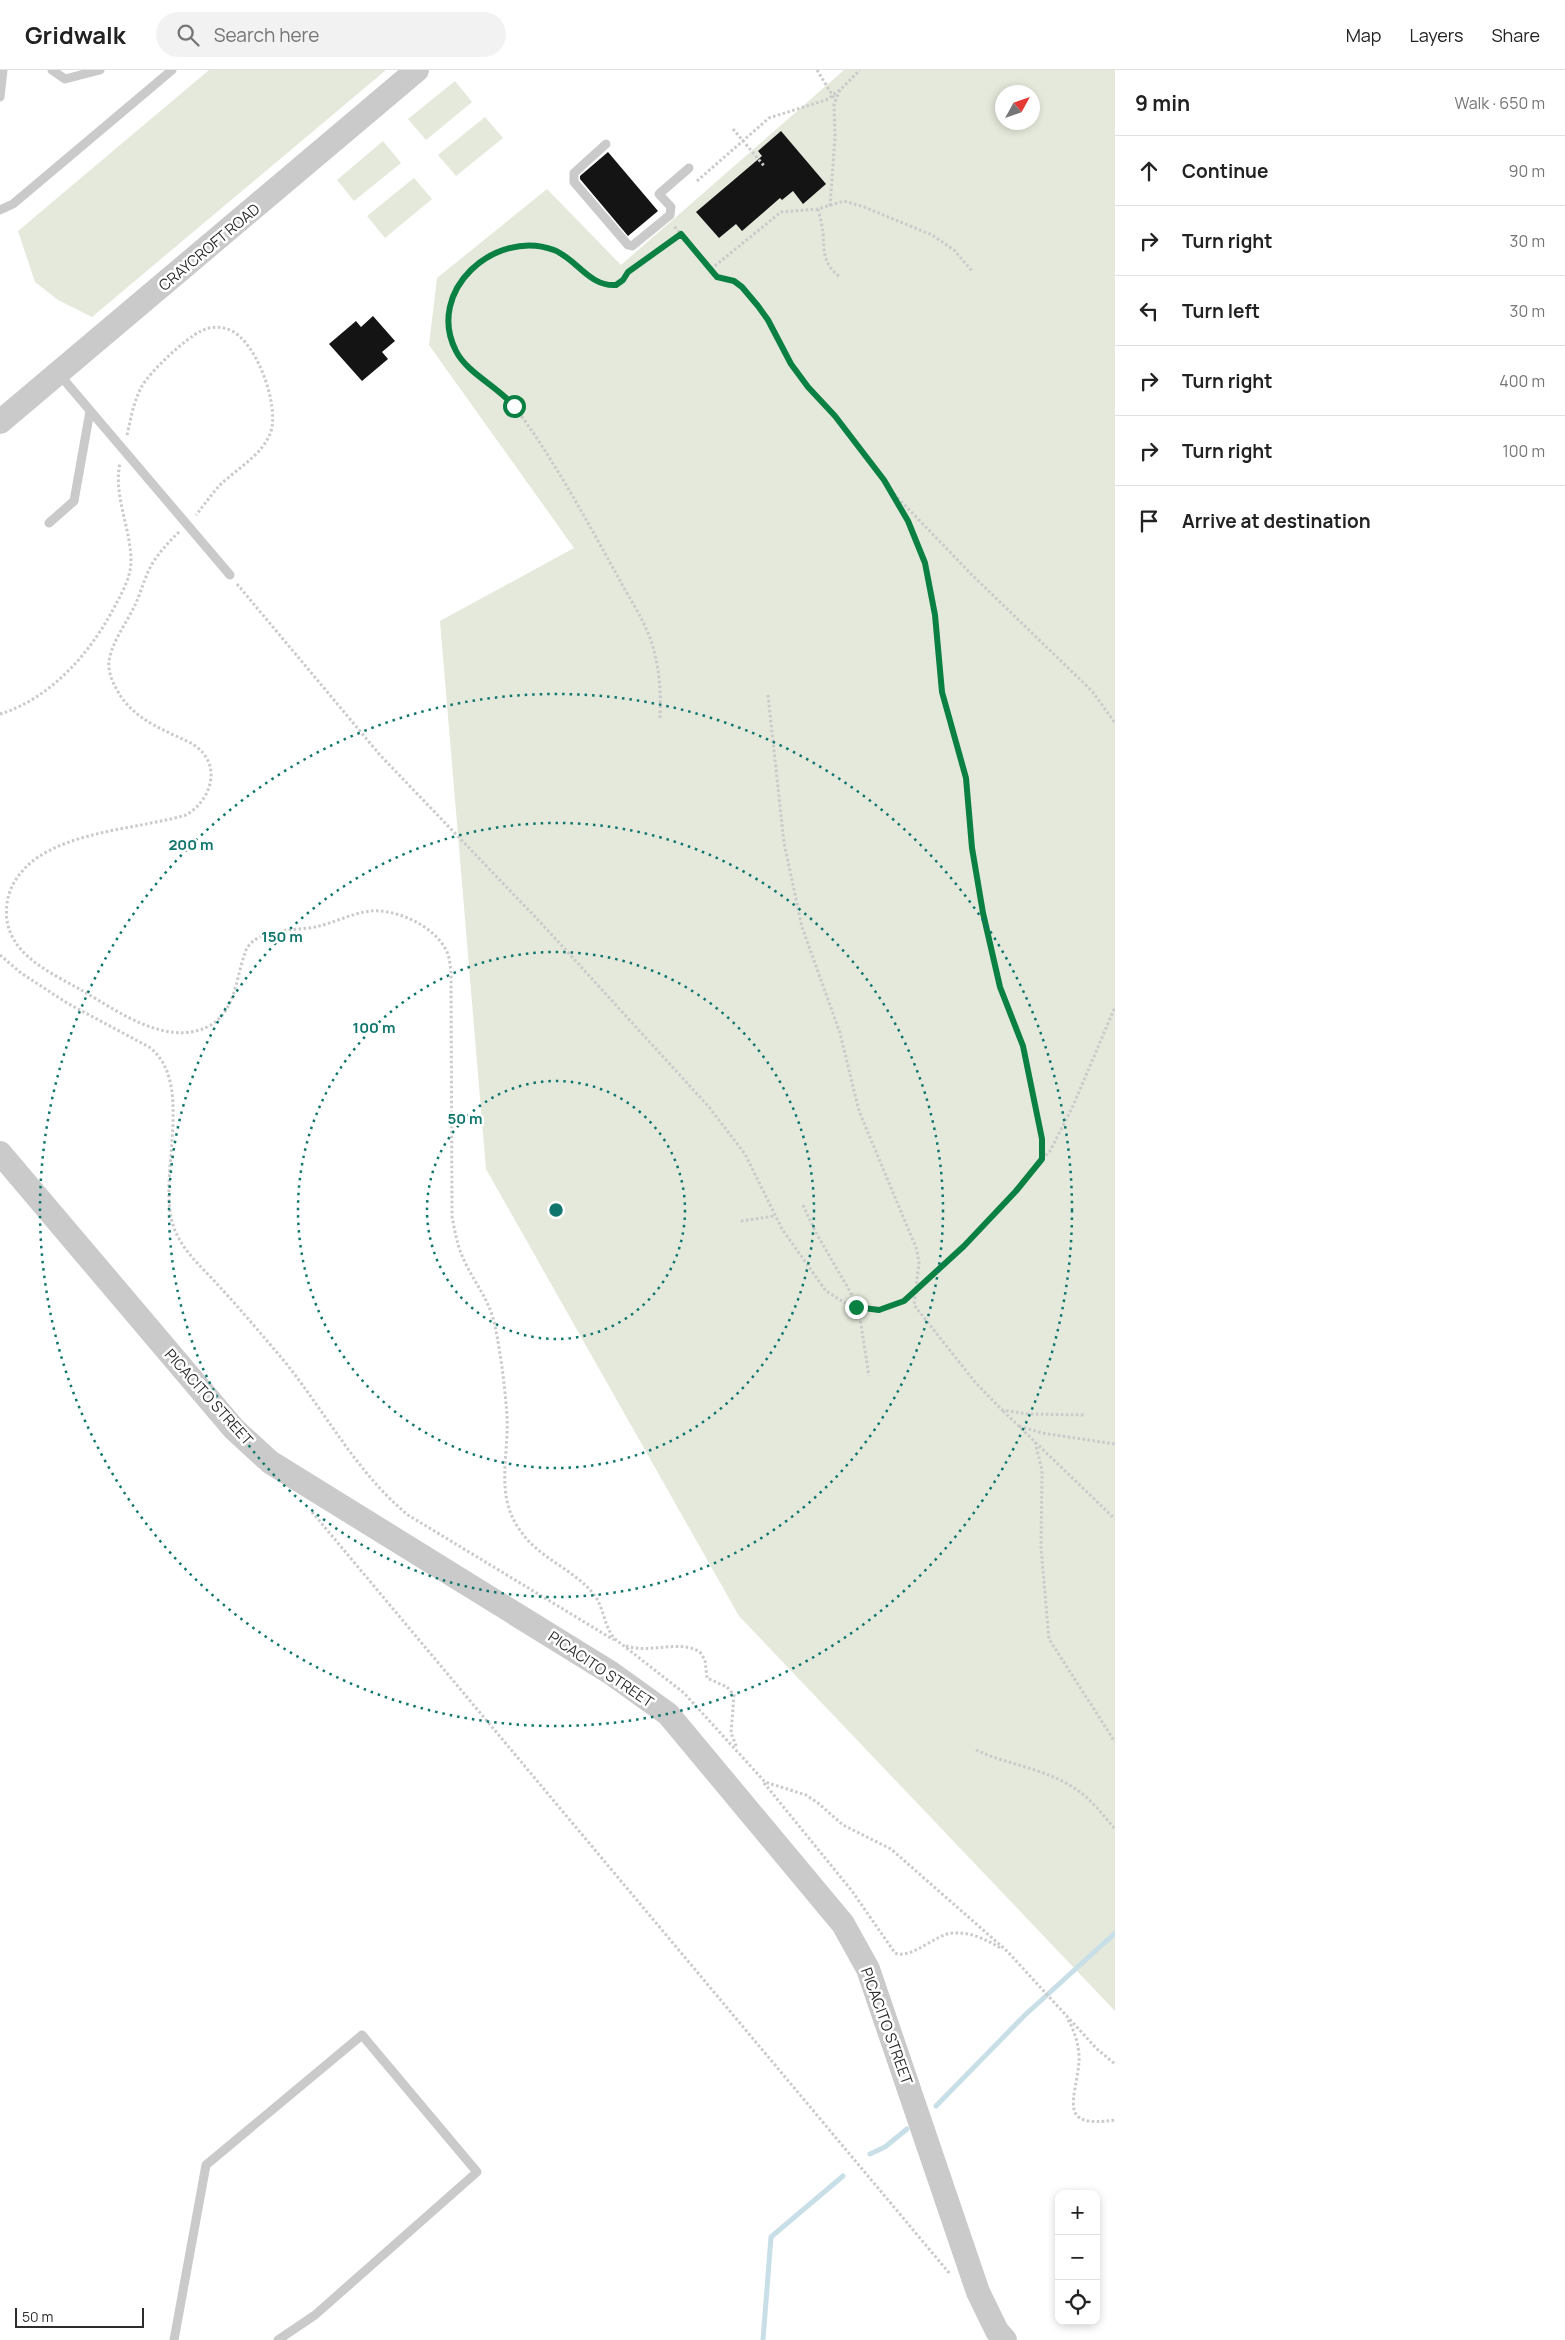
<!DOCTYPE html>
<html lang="en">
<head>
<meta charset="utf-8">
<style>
  body { margin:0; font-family:Manrope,sans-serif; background:#f2f2f2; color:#222 }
  .controls { position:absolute; right:15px; bottom:15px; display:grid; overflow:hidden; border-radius:10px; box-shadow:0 2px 8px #0003 }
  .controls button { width:45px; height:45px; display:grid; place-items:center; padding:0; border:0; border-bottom:1px solid #e0e0e0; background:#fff; color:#222; font:25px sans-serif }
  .compass { position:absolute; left:995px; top:15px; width:45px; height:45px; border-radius:50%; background:#fff; box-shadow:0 2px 8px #0003; rotate:50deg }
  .scale { position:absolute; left:15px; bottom:12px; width:129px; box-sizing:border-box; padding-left:5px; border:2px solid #2d2d2d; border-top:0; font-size:14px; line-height:18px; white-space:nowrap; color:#2d2d2d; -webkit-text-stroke:4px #fff; paint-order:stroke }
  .stop { position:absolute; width:15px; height:15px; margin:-11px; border:4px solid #0b8043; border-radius:50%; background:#fff }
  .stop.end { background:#0b8043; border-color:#fff; box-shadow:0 1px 5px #0008 }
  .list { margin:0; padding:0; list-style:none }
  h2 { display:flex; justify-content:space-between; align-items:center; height:65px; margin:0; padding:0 20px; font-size:21px }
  h2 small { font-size:16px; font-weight:400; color:#767676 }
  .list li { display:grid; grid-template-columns:32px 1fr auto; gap:15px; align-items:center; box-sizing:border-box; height:70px; padding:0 20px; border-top:1px solid #e0e0e0 }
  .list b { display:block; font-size:19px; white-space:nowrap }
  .list em { font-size:16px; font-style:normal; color:#767676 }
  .icon { flex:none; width:28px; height:28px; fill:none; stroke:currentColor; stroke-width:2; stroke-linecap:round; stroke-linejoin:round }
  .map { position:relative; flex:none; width:1115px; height:2270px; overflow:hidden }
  header { display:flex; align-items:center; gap:30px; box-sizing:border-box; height:70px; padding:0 25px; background:#fff; border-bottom:1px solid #e0e0e0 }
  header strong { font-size:24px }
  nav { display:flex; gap:28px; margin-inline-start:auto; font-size:18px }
  .search { width:350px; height:45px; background:#f2f2f2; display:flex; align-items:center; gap:12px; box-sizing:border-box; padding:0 18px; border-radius:28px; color:#767676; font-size:19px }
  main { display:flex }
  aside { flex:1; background:#fff }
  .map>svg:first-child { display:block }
</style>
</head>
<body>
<header>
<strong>Gridwalk</strong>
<div class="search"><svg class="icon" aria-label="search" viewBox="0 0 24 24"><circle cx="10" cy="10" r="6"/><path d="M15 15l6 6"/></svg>Search here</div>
<nav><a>Map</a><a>Layers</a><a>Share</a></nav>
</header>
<main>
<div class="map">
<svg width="1115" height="2270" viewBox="0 0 1115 2270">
  <rect width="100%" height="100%" fill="#fff"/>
  <g fill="#e4e9db" fill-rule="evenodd">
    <polygon points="209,0 386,0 92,247 58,230 35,212 18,161"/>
    <path d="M844,0h271v1941l-376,-395 -253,-447 -46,-548 134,-73 -145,-203 8,-67 110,-89 74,76zM1002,22h30v30h-30z"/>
    <polygon points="455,11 472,32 426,70 408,49"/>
    <polygon points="485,47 503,68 456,106 438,85"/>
    <polygon points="383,71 401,93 354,131 337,110"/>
    <polygon points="414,108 432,129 385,168 367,146"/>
  </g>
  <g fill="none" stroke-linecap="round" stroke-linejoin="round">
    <g stroke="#c9dfe8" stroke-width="5">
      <polyline points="936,2036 1025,1945 1115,1863"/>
      <polyline points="870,2084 885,2077 907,2059"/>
      <polyline points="763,2270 771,2167 843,2106"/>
    </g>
  </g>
  <g fill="#141414">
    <polygon points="781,61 826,114 803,134 793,121 782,130 780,128 742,161 736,154 719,168 696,142 762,86 758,81"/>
    <polygon points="608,82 658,141 628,166 580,109 580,106"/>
    <polygon points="373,246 395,271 382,282 388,289 362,311 329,274 356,251 361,257"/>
  </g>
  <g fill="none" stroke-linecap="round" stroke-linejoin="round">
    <g stroke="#cacaca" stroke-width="3" stroke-dasharray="2.5 2.5" stroke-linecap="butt">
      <polyline points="817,0 836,31"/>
      <polyline points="733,59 765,97"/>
      <polyline points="697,111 769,48 826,30 840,20"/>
      <polyline points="830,136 835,67 834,34 840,20 860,0"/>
      <path d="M818,139c2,8 4,16 5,23 1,20 0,32 17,45"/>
      <polyline points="711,199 781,142 818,139 844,131 864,137 932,165 954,180 972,201"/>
      <path d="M127,365c4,-16 6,-32 14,-47 7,-15 45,-50 60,-57 8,-4 17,-5 26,-2 29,8 54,79 43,105 -9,22 -35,36 -51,52 -8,9 -15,19 -23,29"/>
      <polyline points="894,424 973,506 1092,621 1115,653"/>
      <path d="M179,462c-9,9 -18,18 -25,29 -8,12 -12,28 -18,42 -8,18 -24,38 -27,58 -1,11 3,20 8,29 13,24 35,35 59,46 8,4 17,7 23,13 23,20 10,53 -13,66 -48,14 -111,15 -152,45 -14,11 -25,26 -27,44 -6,48 41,67 76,87 34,20 85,57 126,35 27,-14 27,-50 37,-76 11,-22 48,-19 69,-23 19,-4 37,-14 56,-16 26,-2 63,15 75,39 4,7 4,15 5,22l1,245c3,14 5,28 11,41 10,23 27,42 32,68 6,29 10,61 12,90 2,42 -13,81 15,117 18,25 50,36 70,59 13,15 11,34 23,47l69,54 81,89 41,13 12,8 25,22 48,24 116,102 90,98 18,15"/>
      <polyline points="237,514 380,685 541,853 709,1037 745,1084 782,1159 826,1221 850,1236 879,1239 904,1231 964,1176 1016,1121 1042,1089 1043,1069 1023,976 1000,917 983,843 972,778 966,708 942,622 935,545 925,493 908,451 884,409 835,346 808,317 791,294 768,250 758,236 742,217 734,211 717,207 674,156"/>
      <polyline points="768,625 784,773 802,857 840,963 859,1041 917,1180 919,1193 914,1235 975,1312 1002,1340 1028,1344 1086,1345"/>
      <path d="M0,644c52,-16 92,-63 116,-110 7,-13 15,-28 15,-43 0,-32 -18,-66 -11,-98"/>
      <path d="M660,648c1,-22 0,-45 -6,-67 -6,-26 -24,-51 -36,-74 -31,-56 -66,-121 -104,-171 -16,-21 -44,-31 -57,-54 -12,-20 -11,-48 1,-68 19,-31 63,-47 96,-34 24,10 51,58 74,22l53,-38"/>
      <path d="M0,885l21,18 46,30 82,44c47,35 8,129 24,178 8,25 28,41 45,60 23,25 45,51 67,77 41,51 72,111 123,153l206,125"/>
      <polyline points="1042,1089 1050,1081 1073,1036 1115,937"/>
      <polyline points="803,1135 815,1161 852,1225 860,1248 869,1306"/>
      <polyline points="741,1151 775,1146"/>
      <polyline points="1003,1341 1115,1449"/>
      <polyline points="1019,1356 1042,1363 1115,1374"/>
      <polyline points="1035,1372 1042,1400 1041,1478 1049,1569 1115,1672"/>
      <polyline points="312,1442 950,2204"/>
      <path d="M626,1576c24,8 53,-7 74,6l5,8 2,18 20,9 7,8 -3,38 6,15"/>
      <path d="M976,1680c32,15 72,19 101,40 15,10 26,25 38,39"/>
      <path d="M764,1713l88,108 43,62c17,7 41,-20 59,-20 18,-1 33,7 48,16"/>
      <path d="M1068,1950c7,11 12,29 11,42 -3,37 -23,67 36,58"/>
    </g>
    <g stroke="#cacaca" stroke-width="9">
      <polyline points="52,0 65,9 100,0"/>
      <polyline points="0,27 3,0"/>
      <polyline points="606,74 574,103 574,112 628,175 632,176 670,145 671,137 659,124 689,98"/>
      <polyline points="0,140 13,134 172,0"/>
      <polyline points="59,304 230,505"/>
      <polyline points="49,453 74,431 90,341"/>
      <polyline points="174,2270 206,2095 362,1965 477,2102 315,2245 278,2270"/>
    </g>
    <g stroke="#cacaca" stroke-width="24">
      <polyline points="0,352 417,0"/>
      <polyline points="0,1083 234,1359 270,1392 611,1603 668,1644 843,1854 868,1899 978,2222 997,2261 1005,2270"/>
    </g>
  </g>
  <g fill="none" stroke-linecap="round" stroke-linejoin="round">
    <path stroke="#0b8043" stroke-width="6" d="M514,336c-17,-20 -47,-33 -58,-55 -31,-60 39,-123 98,-101 23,9 35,37 62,35l7,-5 5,-8 53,-38 36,43 17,4 8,6 16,19 10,14 23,44 17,23 27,29 49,64 24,41 17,42 10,52 7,77 24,86 6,70 11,65 17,74 23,59 19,93v20l-26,32 -52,55 -60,55 -25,9 -23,-3"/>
  </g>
  <g fill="none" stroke="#0f766e" stroke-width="2.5" stroke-dasharray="2.5 5">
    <circle cx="556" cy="1140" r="129"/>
    <circle cx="556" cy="1140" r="258"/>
    <circle cx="556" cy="1140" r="387"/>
    <circle cx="556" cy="1140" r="516"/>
  </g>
  <g text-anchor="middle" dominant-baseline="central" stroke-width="5" stroke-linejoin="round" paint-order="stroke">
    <g font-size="15" fill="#2d2d2d" stroke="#fff">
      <text transform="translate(209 177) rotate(-40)">CRAYCROFT ROAD</text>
      <text transform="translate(209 1327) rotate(48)">PICACITO STREET</text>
      <text transform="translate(601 1599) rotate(34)">PICACITO STREET</text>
      <text transform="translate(887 1956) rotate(70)">PICACITO STREET</text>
    </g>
  </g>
  <circle cx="556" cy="1140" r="8" fill="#0f766e" stroke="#fff" stroke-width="2.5"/>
  <g font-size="15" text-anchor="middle" font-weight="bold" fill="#0f766e" stroke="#fff" stroke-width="5" stroke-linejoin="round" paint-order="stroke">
    <text x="191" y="780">200 m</text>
    <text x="282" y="872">150 m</text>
    <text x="374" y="963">100 m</text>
    <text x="465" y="1054">50 m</text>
  </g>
</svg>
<div class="controls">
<button>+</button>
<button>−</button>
<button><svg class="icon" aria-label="locate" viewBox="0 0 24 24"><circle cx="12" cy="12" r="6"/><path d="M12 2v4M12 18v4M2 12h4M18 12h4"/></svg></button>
</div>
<svg class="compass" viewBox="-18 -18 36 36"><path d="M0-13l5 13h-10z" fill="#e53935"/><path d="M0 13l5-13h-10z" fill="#767676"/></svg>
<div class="scale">50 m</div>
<div class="stop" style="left:514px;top:336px"></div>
<div class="stop end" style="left:856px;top:1237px"></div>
</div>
<aside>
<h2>9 min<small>Walk · 650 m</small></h2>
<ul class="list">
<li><svg class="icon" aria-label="ahead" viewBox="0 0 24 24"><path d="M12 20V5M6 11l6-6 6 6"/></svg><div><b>Continue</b></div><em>90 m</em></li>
<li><svg class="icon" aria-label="right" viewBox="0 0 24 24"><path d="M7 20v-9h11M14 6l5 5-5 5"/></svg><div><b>Turn right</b></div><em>30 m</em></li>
<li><svg class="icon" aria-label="left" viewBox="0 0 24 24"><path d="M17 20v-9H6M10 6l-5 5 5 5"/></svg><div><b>Turn left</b></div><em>30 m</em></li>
<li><svg class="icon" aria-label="right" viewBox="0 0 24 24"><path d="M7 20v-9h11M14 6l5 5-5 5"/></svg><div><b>Turn right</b></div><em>400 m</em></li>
<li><svg class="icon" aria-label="right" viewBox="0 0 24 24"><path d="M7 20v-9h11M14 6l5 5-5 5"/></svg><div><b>Turn right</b></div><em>100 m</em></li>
<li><svg class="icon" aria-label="arrive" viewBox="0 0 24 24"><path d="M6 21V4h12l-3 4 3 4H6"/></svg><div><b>Arrive at destination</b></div></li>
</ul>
</aside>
</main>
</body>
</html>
